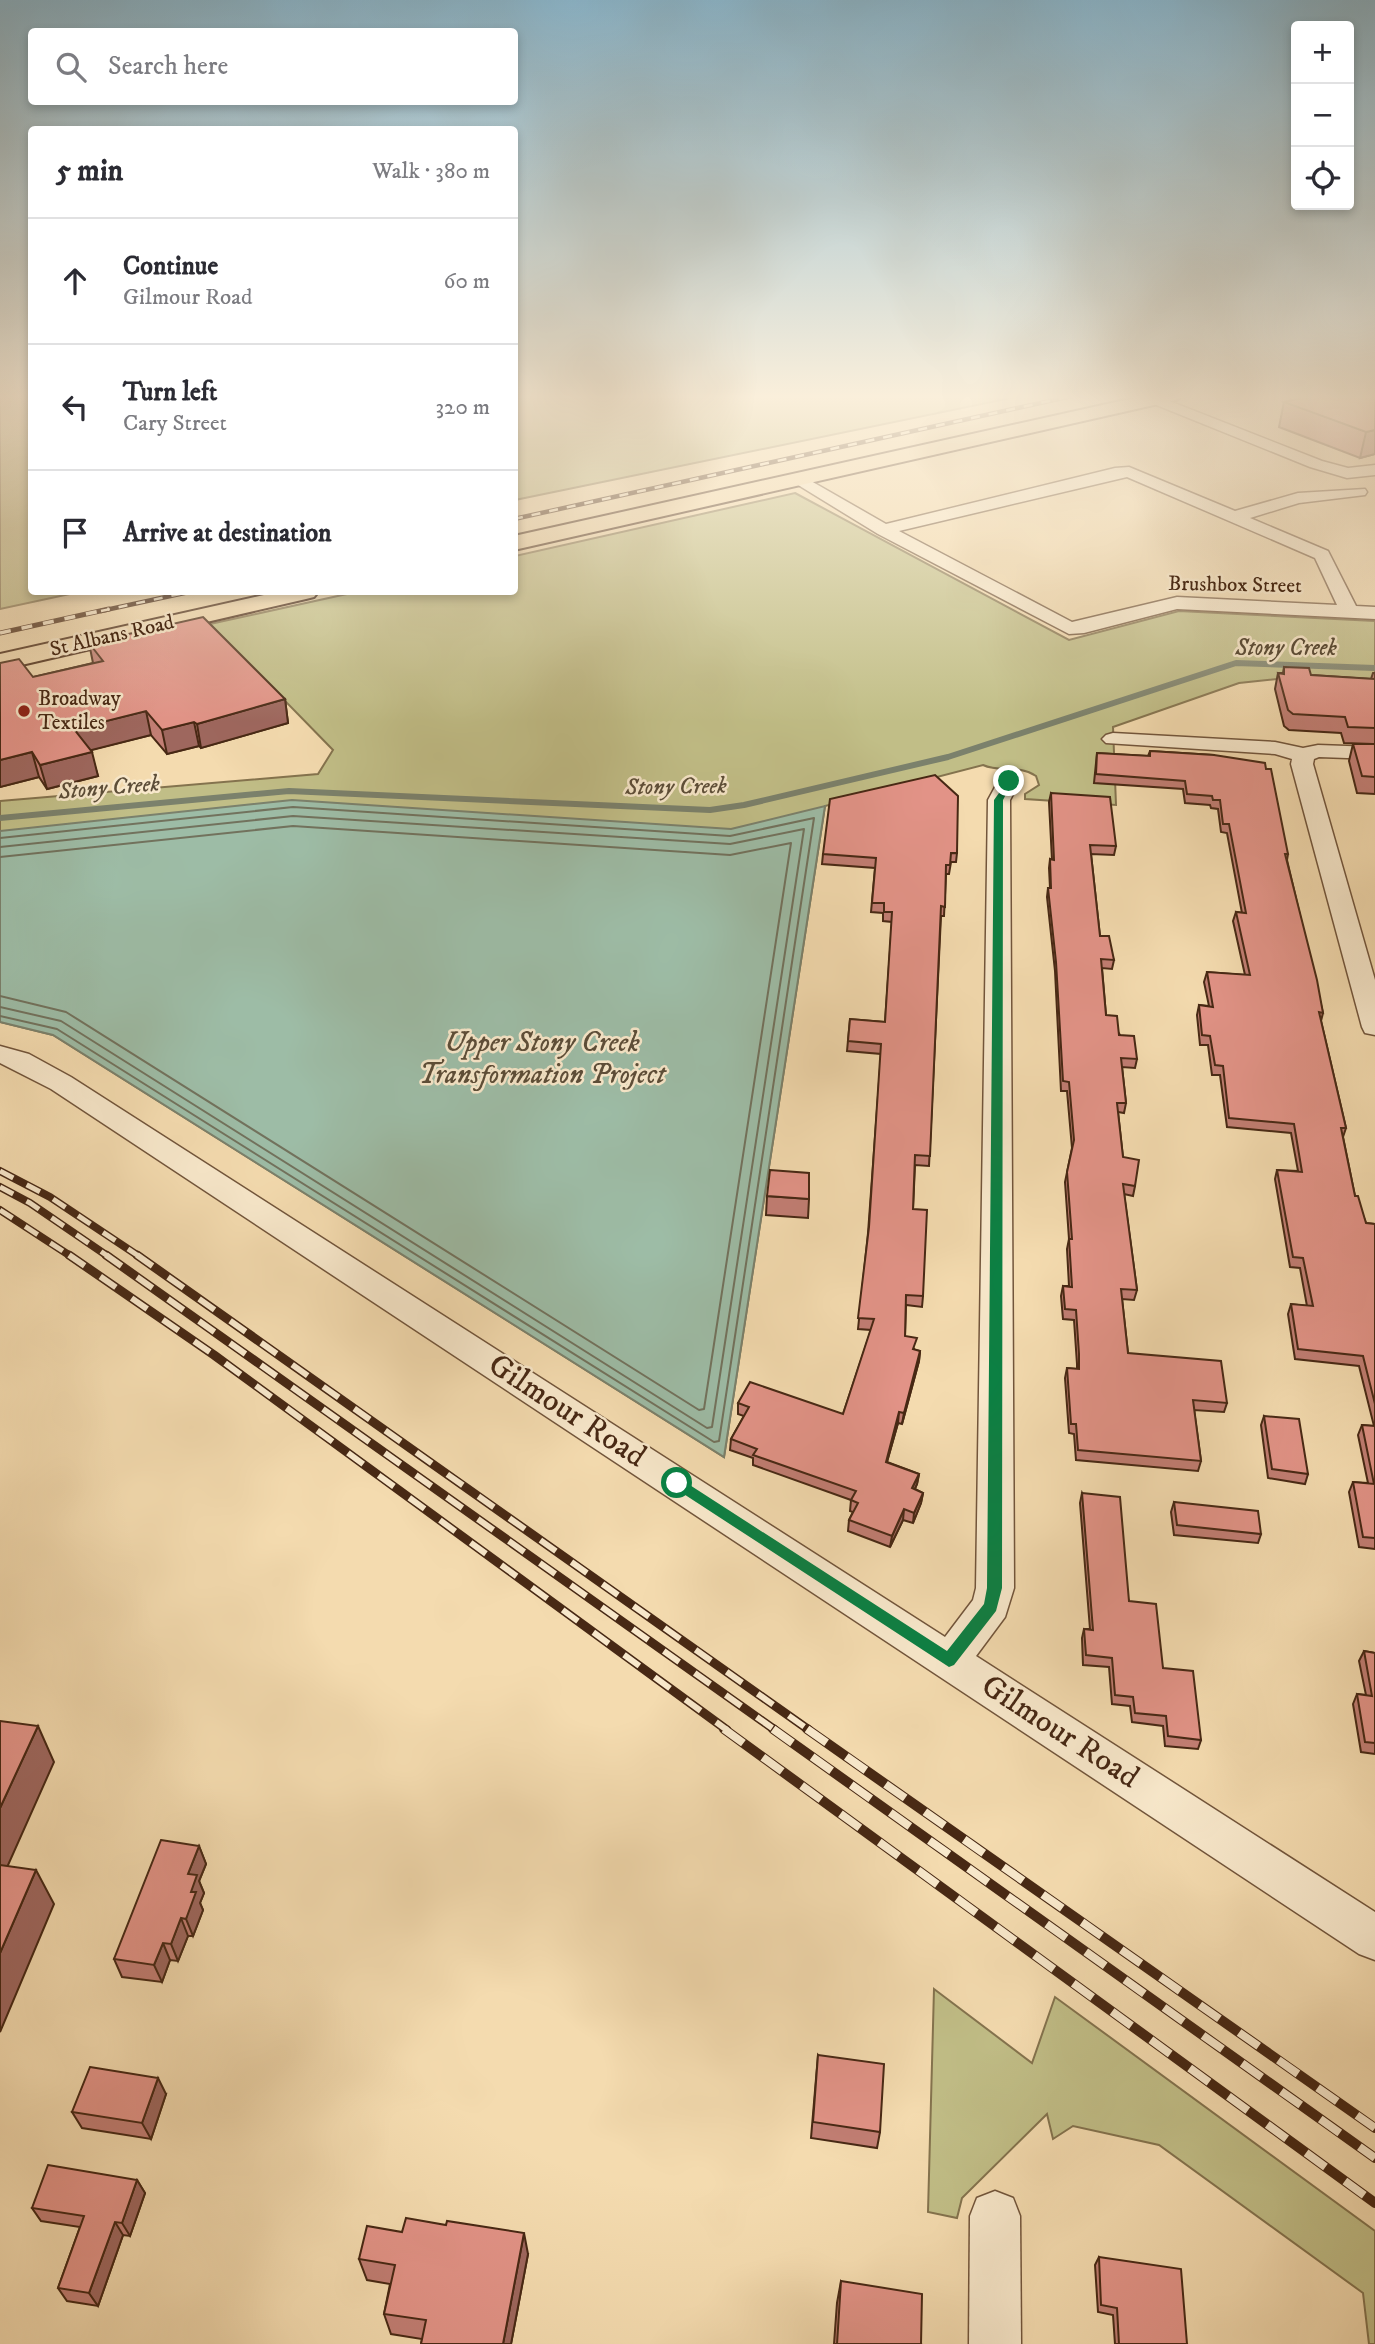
<!DOCTYPE html>
<html lang="en">
<head>
<meta charset="utf-8">
<style>
  body { margin:0; font-family:"IM FELL DW Pica",serif; background:#f2f2f3; color:#2b2b33 }
  .controls { position:absolute; right:21px; top:21px; display:grid; overflow:hidden; border-radius:7px; box-shadow:0 4px 10px #0003 }
  .controls button { width:63px; height:63px; display:grid; place-items:center; padding:0; border:0; border-bottom:2px solid #e1e1e2; background:#fff; color:#2b2b33; font:35px sans-serif }
  .stop { position:absolute; width:21px; height:21px; margin:-16px; border:5px solid #0b8043; border-radius:50%; background:#fff }
  .stop.end { background:#0b8043; border-color:#fff; box-shadow:0 2px 7px #0008 }
  .list { margin:0; padding:0; list-style:none }
  h2 { display:flex; justify-content:space-between; align-items:center; height:91px; margin:0; padding:0 28px; font-size:30px }
  h2 small { font-size:23px; font-weight:400; color:#7c7c81 }
  .list li { display:grid; grid-template-columns:46px 1fr auto; gap:21px; align-items:center; box-sizing:border-box; height:126px; padding:0 28px; border-top:2px solid #e1e1e2 }
  .list b { display:block; font-size:26px; white-space:nowrap }
  .list p { margin:0; font-size:23px; white-space:nowrap; color:#7c7c81 }
  .list em { font-size:23px; font-style:normal; color:#7c7c81 }
  .icon { flex:none; width:38px; height:38px; fill:none; stroke:currentColor; stroke-width:2; stroke-linecap:round; stroke-linejoin:round }
  .map { position:relative; flex:none; width:1375px; height:2344px; overflow:hidden }
  .search { position:absolute; background:#fff; box-shadow:0 4px 10px #0003; left:28px; top:28px; width:490px; height:77px; display:flex; align-items:center; gap:18px; box-sizing:border-box; padding:0 24px; border-radius:7px; color:#7c7c81; font-size:26px }
  .panel { position:absolute; background:#fff; box-shadow:0 4px 10px #0003; left:28px; top:126px; width:490px; height:469px; border-radius:7px }
  .map>svg:first-child { display:block }
</style>
</head>
<body>
<div class="map">
<svg width="1375" height="2344" viewBox="0 0 1375 2344">
  <rect width="100%" height="100%" fill="#f4dbaf"/>
  <filter id="stains"><feTurbulence type="fractalNoise" baseFrequency=".00286" numOctaves="4"/><feColorMatrix values="0 0 0 0 .2 0 0 0 0 .09 0 0 0 0 .02 0 0 0 .5 -.17"/></filter>
  <radialGradient id="worn" r=".72"><stop offset=".6" stop-color="#630" stop-opacity="0"/><stop offset="1" stop-color="#630" stop-opacity=".3"/></radialGradient>
  <g fill="#c1be87" stroke="#84734e" stroke-width="2">
    <polygon points="0,394 31,394 32,592 79,592 0,609"/>
    <polygon points="515,394 1030,394 515,500"/>
    <path d="M795,493l274,147 110,-29 196,10v60l-78,-4 -58,6 -126,44 3,78 -91,-6v-5l14,-9 -3,-9c-18,-12 -36,-3 -53,-11l-158,41 -101,651 -671,-422 -53,-13v-221l318,-27 15,-24 -123,-126 146,-32h158l1,-36z"/>
    <polygon points="934,1989 1032,2063 1055,1997 1375,2231 1375,2344 1369,2344 1363,2293 1159,2145 1073,2126 1053,2139 1047,2114 962,2198 957,2218 928,2212"/>
  </g>
  <polygon fill="#9dbca6" stroke="#7b816c" stroke-width="2" points="292,800 731,829 825,806 724,1457 53,1035 0,1022 0,831"/>
  <g fill="none" stroke-linecap="round" stroke-linejoin="round">
    <g stroke="#72725d" stroke-width="2">
      <polyline points="0,838 293,807 730,836 814,818 719,1441 714,1442 57,1029 0,1016"/>
      <polyline points="0,847 293,816 730,844 804,829 712,1427 707,1428 61,1021 0,1007"/>
      <polyline points="0,857 293,826 730,855 791,843 704,1409 699,1410 66,1012 0,996"/>
    </g>
    <polyline stroke="#7b816c" stroke-width="6" points="0,818 289,791 710,810 744,805 948,757 1236,663 1375,668"/>
    <g stroke="#72553b" stroke-width="3">
      <g id="minor">
        <polygon points="1154,395 1322,461 1348,468 1375,465 1375,475 1347,478 1310,467 1149,402 1147,399 1149,396"/>
        <path d="M1129,467l106,44 63,-18 67,-4 2,3 -2,3 -66,8 -49,15 78,33 28,55 19,1v12l-198,-10 -93,24 -15,1 -191,-100 -88,-54 2,-3h12l82,47 229,-56zM1127,477l188,81 22,47 -160,-8 -105,25 -173,-91z"/>
        <polygon points="1113,733 1275,742 1303,748 1318,745 1375,747 1375,759 1319,757 1314,759 1313,764 1375,980 1375,1035 1365,1033 1362,1027 1291,764 1292,759 1275,754 1106,743 1102,739 1106,735"/>
        <polygon points="1009,774 1017,776 1020,781 1010,800 1014,1588 1005,1617 976,1656 1375,1912 1375,1960 1359,1954 51,1089 0,1063 0,1046 29,1054 71,1077 945,1637 973,1600 976,1588 988,800 1001,776"/>
        <polygon points="995,2191 1013,2198 1020,2216 1021,2344 969,2344 970,2216 977,2198"/>
      </g>
    </g>
    <g stroke="#472814" stroke-width="4">
      <g id="major">
        <polygon points="1152,394 1185,394 1176,400 514,550 514,536"/>
        <polygon points="277,592 318,592 314,597 306,599 0,670 0,654"/>
      </g>
    </g>
    <use href="#minor" fill="#f8e8cb" fill-rule="evenodd"/>
    <use href="#major" fill="#f4dbaf" fill-rule="evenodd"/>
    <g stroke="#472814" stroke-width="4.5">
      <g id="rail-far4">
        <polyline points="514,519 1081,394"/>
        <polyline points="101,611 189,592"/>
      </g>
    </g>
    <g stroke="#472814" stroke-width="5">
      <polyline id="rail-far3" points="0,633 109,609"/>
    </g>
    <g stroke="#472814" stroke-width="8">
      <g id="rail-far2">
        <polyline points="0,1171 50,1197 140,1257"/>
        <polyline points="0,1187 30,1203 109,1257"/>
        <polyline points="0,1210 72,1257"/>
      </g>
    </g>
    <g stroke="#472814" stroke-width="9">
      <g id="rail-far1">
        <polyline points="69,1255 214,1355 727,1730"/>
        <polyline points="106,1255 775,1730"/>
        <polyline points="137,1255 809,1730"/>
      </g>
    </g>
    <g stroke="#472814" stroke-width="10">
      <g id="rail">
        <polyline points="724,1729 1375,2203"/>
        <polyline points="773,1729 1375,2158"/>
        <polyline points="807,1729 1375,2128"/>
      </g>
    </g>
    <use href="#rail-far4" stroke="#f8e8cb" stroke-width="2.5" stroke-dasharray="9" stroke-linecap="butt"/>
    <use href="#rail-far3" stroke="#f8e8cb" stroke-width="3.5" stroke-dasharray="11" stroke-linecap="butt"/>
    <use href="#rail-far2" stroke="#f8e8cb" stroke-width="5" stroke-dasharray="15" stroke-linecap="butt"/>
    <use href="#rail-far1" stroke="#f8e8cb" stroke-width="6" stroke-dasharray="19" stroke-linecap="butt"/>
    <use href="#rail" stroke="#f8e8cb" stroke-width="8" stroke-dasharray="24" stroke-linecap="butt"/>
  </g>
  <g fill="#c27e74" stroke="#472814" stroke-width="2">
    <polygon points="1375,394 1375,454 1360,458 1279,427 1284,402"/>
    <polygon points="89,643 285,699 288,723 201,748 199,746 167,754 151,735 90,750 98,776 47,789 39,777 0,787 33,677 93,663"/>
    <polygon points="1284,667 1311,675 1371,679 1373,673 1375,673 1375,794 1357,793 1349,761 1353,744 1373,744 1344,743 1341,733 1289,730 1284,726 1275,689 1278,673 1283,673"/>
    <polygon points="1150,751 1214,755 1288,854 1287,860 1323,1013 1321,1021 1346,1128 1343,1137 1355,1196 1366,1223 1375,1224 1375,1549 1359,1547 1349,1492 1353,1482 1368,1483 1358,1435 1362,1425 1374,1426 1359,1366 1295,1359 1288,1314 1291,1304 1307,1306 1300,1268 1290,1267 1275,1179 1277,1170 1298,1171 1291,1133 1227,1127 1220,1075 1212,1075 1208,1045 1200,1045 1197,1015 1199,1005 1209,1006 1204,982 1207,972 1245,975 1233,921 1236,912 1242,913 1227,833 1221,832 1218,809 1211,808 1210,805 1185,803 1183,789 1094,783 1097,753 1148,756"/>
    <polygon points="1051,793 1116,846 1114,855 1091,854 1100,936 1114,960 1112,969 1102,968 1106,1015 1137,1059 1135,1068 1122,1067 1126,1103 1124,1113 1118,1112 1123,1157 1135,1186 1133,1196 1124,1194 1137,1290 1134,1300 1122,1299 1128,1353 1227,1403 1224,1412 1194,1410 1201,1461 1198,1471 1076,1460 1074,1434 1069,1433 1065,1378 1067,1368 1077,1369 1077,1364 1074,1320 1063,1319 1061,1296 1063,1286 1069,1286 1067,1249 1069,1239 1065,1182 1072,1148 1067,1091 1061,1091 1055,971 1047,897 1048,888 1050,888 1049,868 1050,859 1052,860 1049,802"/>
    <polygon points="957,853 956,862 951,862 949,874 946,874 944,916 941,916 929,1166 915,1165 913,1209 923,1296 922,1307 906,1305 905,1336 915,1350 920,1351 919,1361 902,1424 898,1423 887,1462 919,1474 917,1484 915,1489 923,1493 921,1503 913,1523 903,1520 890,1547 848,1531 849,1520 853,1512 850,1511 851,1500 753,1465 753,1458 730,1450 731,1439 744,1416 738,1414 738,1403 843,1414 871,1330 858,1329 868,1233 881,1054 847,1051 850,1019 885,1022 892,922 883,921 883,913 871,912 875,868 822,864 823,854"/>
    <polygon points="767,1196 809,1199 808,1218 766,1215"/>
    <polygon points="1264,1416 1308,1474 1305,1484 1268,1478 1261,1425"/>
    <polygon points="1082,1493 1129,1601 1163,1668 1201,1740 1198,1749 1165,1746 1163,1726 1132,1722 1130,1706 1112,1704 1109,1667 1083,1665 1082,1638 1084,1629 1090,1629 1080,1503"/>
    <polygon points="1174,1502 1261,1534 1258,1543 1174,1535 1171,1512"/>
    <polygon points="1364,1651 1375,1653 1375,1754 1361,1752 1353,1704 1357,1694 1366,1695 1359,1661"/>
    <polygon points="199,1846 206,1864 199,1881 204,1893 200,1903 203,1910 193,1936 188,1936 178,1961 170,1960 162,1982 122,1977 114,1959"/>
    <polygon points="818,2055 880,2132 877,2148 811,2138"/>
    <polygon points="166,2094 151,2139 82,2128 72,2112"/>
    <polygon points="137,2180 145,2193 130,2236 123,2235 98,2306 67,2301 58,2288 80,2227 41,2221 32,2208"/>
    <polygon points="528,2254 511,2344 421,2344 422,2339 391,2334 384,2314 390,2284 367,2280 359,2259"/>
    <polygon points="1099,2257 1187,2344 1115,2344 1113,2315 1098,2312 1095,2265"/>
    <polygon points="841,2281 921,2344 834,2344 837,2303"/>
  </g>
  <g fill="#9e675e" stroke="#472814" stroke-width="2">
    <polygon points="1375,430 1375,454 1360,458 1366,432"/>
    <polygon points="285,699 288,723 201,748 197,724"/>
    <polygon points="146,711 151,735 80,753 74,729"/>
    <polygon points="194,722 199,746 167,754 162,730"/>
    <polygon points="32,752 39,777 0,787 0,760"/>
    <polygon points="92,752 98,776 47,789 40,765"/>
    <polygon points="920,1351 919,1361 902,1424 904,1413"/>
    <polygon points="899,1412 898,1423 884,1472 886,1462"/>
    <polygon points="919,1474 917,1484 910,1499 912,1488"/>
    <polygon points="923,1493 921,1503 913,1523 914,1513"/>
    <polygon points="904,1509 903,1520 890,1547 892,1536"/>
    <polygon points="38,1726 54,1762 0,1883 0,1808"/>
    <polygon points="199,1846 206,1864 199,1881 204,1893 200,1903 203,1910 193,1936 186,1919 191,1892 188,1874"/>
    <polygon points="36,1870 54,1904 0,2032 0,1953"/>
    <polygon points="181,1918 188,1936 178,1961 171,1944"/>
    <polygon points="163,1943 170,1960 162,1982 154,1965"/>
    <polygon points="158,2078 166,2094 151,2139 142,2123"/>
    <polygon points="137,2180 145,2193 130,2236 122,2223"/>
    <polygon points="115,2222 123,2235 98,2306 89,2293"/>
    <polygon points="524,2233 528,2254 511,2344 503,2344"/>
  </g>
  <g fill="#e29387" stroke="#472814" stroke-width="2">
    <polygon points="1318,394 1375,394 1375,430 1366,432 1284,402"/>
    <polygon points="203,617 285,699 197,724 194,722 162,730 146,711 74,729 92,752 40,765 32,752 0,760 0,663 19,659 33,677 103,661 89,643"/>
    <polygon points="1284,667 1309,668 1311,675 1375,679 1375,728 1348,727 1345,717 1293,714 1288,710 1278,673 1284,674"/>
    <polygon points="1353,744 1375,744 1375,777 1362,776"/>
    <polygon points="1150,751 1214,755 1265,763 1266,769 1271,769 1288,854 1285,854 1317,980 1323,1013 1319,1012 1346,1128 1341,1128 1355,1196 1358,1196 1366,1223 1375,1224 1375,1404 1363,1356 1298,1349 1291,1304 1313,1306 1303,1258 1293,1257 1277,1170 1302,1172 1294,1124 1229,1118 1223,1066 1215,1065 1210,1036 1202,1035 1199,1005 1213,1007 1207,972 1250,975 1236,912 1246,913 1229,824 1223,824 1220,800 1213,800 1212,796 1187,794 1185,781 1096,774 1097,753 1150,756"/>
    <polygon points="935,775 958,796 957,853 951,853 950,865 946,865 945,907 941,906 930,1156 915,1155 913,1209 927,1210 923,1296 906,1295 905,1336 917,1338 913,1349 920,1351 904,1413 899,1412 886,1462 919,1474 912,1488 923,1493 914,1513 904,1509 892,1536 849,1520 858,1503 851,1500 856,1491 753,1455 757,1449 731,1439 749,1407 738,1403 750,1382 843,1414 874,1319 858,1318 869,1227 881,1044 848,1041 850,1019 885,1022 892,912 884,912 884,903 872,903 876,858 823,854 830,799"/>
    <polygon points="1051,793 1110,797 1116,846 1090,845 1100,936 1109,936 1114,960 1101,959 1106,1015 1117,1016 1119,1035 1134,1036 1137,1059 1121,1058 1126,1103 1117,1103 1123,1157 1139,1160 1135,1186 1123,1184 1137,1290 1121,1289 1128,1353 1221,1361 1227,1403 1193,1400 1201,1461 1078,1450 1076,1424 1071,1424 1067,1368 1079,1369 1079,1354 1076,1310 1065,1309 1063,1286 1072,1287 1069,1239 1072,1239 1067,1172 1074,1140 1069,1082 1063,1081 1056,962 1048,888 1051,888 1050,859 1054,860"/>
    <polygon points="770,1170 809,1173 809,1199 767,1196"/>
    <polygon points="1264,1416 1299,1419 1308,1474 1272,1469"/>
    <polygon points="1362,1425 1375,1426 1375,1538 1363,1537 1353,1482 1374,1484"/>
    <polygon points="1082,1493 1120,1497 1129,1601 1156,1604 1163,1668 1193,1671 1201,1740 1168,1736 1166,1716 1135,1713 1133,1697 1115,1695 1112,1658 1086,1655 1084,1629 1093,1630"/>
    <polygon points="1174,1502 1258,1511 1261,1534 1177,1525"/>
    <polygon points="1364,1651 1375,1653 1375,1743 1365,1742 1357,1694 1372,1696"/>
    <polygon points="0,1721 38,1726 0,1808"/>
    <polygon points="161,1840 199,1846 188,1874 197,1875 191,1892 196,1892 186,1919 181,1918 171,1944 163,1943 154,1965 114,1959"/>
    <polygon points="0,1865 36,1870 0,1953"/>
    <polygon points="818,2055 884,2064 880,2132 813,2122"/>
    <polygon points="90,2067 158,2078 142,2123 72,2112"/>
    <polygon points="48,2165 137,2180 122,2223 115,2222 89,2293 58,2288 84,2216 32,2208"/>
    <polygon points="406,2218 446,2225 447,2221 524,2233 503,2344 421,2344 426,2320 384,2314 395,2265 359,2259 367,2226 402,2232"/>
    <polygon points="1099,2257 1181,2269 1187,2344 1119,2344 1117,2308 1101,2305"/>
    <polygon points="841,2281 922,2294 921,2344 837,2344"/>
  </g>
  <linearGradient id="sky" x2="0" y2="1"><stop stop-color="#8ab7ce"/><stop offset="0.55" stop-color="#faefdb"/><stop offset="1" stop-color="#faefdb" stop-opacity="0"/></linearGradient>
  <rect width="1375" height="722" fill="url(#sky)"/>
  <polygon fill="#0b8043" points="1009,779 1013,781 1003,800 1002,1588 996,1611 954,1665 949,1667 673,1487 671,1483 677,1478 682,1480 947,1651 984,1604 987,1588 994,800"/>
  <circle fill="#8f2418" stroke="#f8e8cb" stroke-width="2.5" cx="24" cy="711" r="7"/>
  <g text-anchor="middle" dominant-baseline="central" stroke-width="5" stroke-linejoin="round" paint-order="stroke">
    <g font-size="21" fill="#472814" stroke="#f8e8cb">
      <text transform="translate(1235 585) rotate(1)">Brushbox Street</text>
      <text transform="translate(112 636) rotate(-13)">St Albans Road</text>
    </g>
    <g font-size="21" fill="#472814" stroke="#f8e8cb" text-anchor="start">
      <text x="38" y="699">Broadway<tspan x="38" dy="24">Textiles</tspan></text>
    </g>
    <g font-size="23" font-style="italic" fill="#5c4d38" stroke="#f8e8cb">
      <text x="1286" y="648">Stony Creek</text>
      <text transform="translate(676 787) rotate(-1)">Stony Creek</text>
      <text transform="translate(109 788) rotate(-5)">Stony Creek</text>
    </g>
    <g font-size="28" font-style="italic" fill="#5c4d38" stroke="#f8e8cb">
      <text x="542" y="1042">Upper Stony Creek<tspan x="542" dy="32">Transformation Project</tspan></text>
    </g>
    <g font-size="32" fill="#472814" stroke="#f8e8cb">
      <text transform="translate(567 1411) rotate(33)">Gilmour Road</text>
      <text transform="translate(1060 1732) rotate(33)">Gilmour Road</text>
    </g>
  </g>
  <rect width="100%" height="100%" filter="url(#stains)"/>
  <rect width="100%" height="100%" fill="url(#worn)"/>
</svg>
<div class="controls">
<button>+</button>
<button>−</button>
<button><svg class="icon" aria-label="locate" viewBox="0 0 24 24"><circle cx="12" cy="12" r="6"/><path d="M12 2v4M12 18v4M2 12h4M18 12h4"/></svg></button>
</div>
<div class="stop" style="left:677px;top:1483px"></div>
<div class="stop end" style="left:1009px;top:781px"></div>
<div class="search"><svg class="icon" aria-label="search" viewBox="0 0 24 24"><circle cx="10" cy="10" r="6"/><path d="M15 15l6 6"/></svg>Search here</div>
<section class="panel">
<h2>5 min<small>Walk · 380 m</small></h2>
<ul class="list">
<li><svg class="icon" aria-label="ahead" viewBox="0 0 24 24"><path d="M12 20V5M6 11l6-6 6 6"/></svg><div><b>Continue</b><p>Gilmour Road</p></div><em>60 m</em></li>
<li><svg class="icon" aria-label="left" viewBox="0 0 24 24"><path d="M17 20v-9H6M10 6l-5 5 5 5"/></svg><div><b>Turn left</b><p>Cary Street</p></div><em>320 m</em></li>
<li><svg class="icon" aria-label="arrive" viewBox="0 0 24 24"><path d="M6 21V4h12l-3 4 3 4H6"/></svg><div><b>Arrive at destination</b></div></li>
</ul>
</section>
</div>
</body>
</html>
